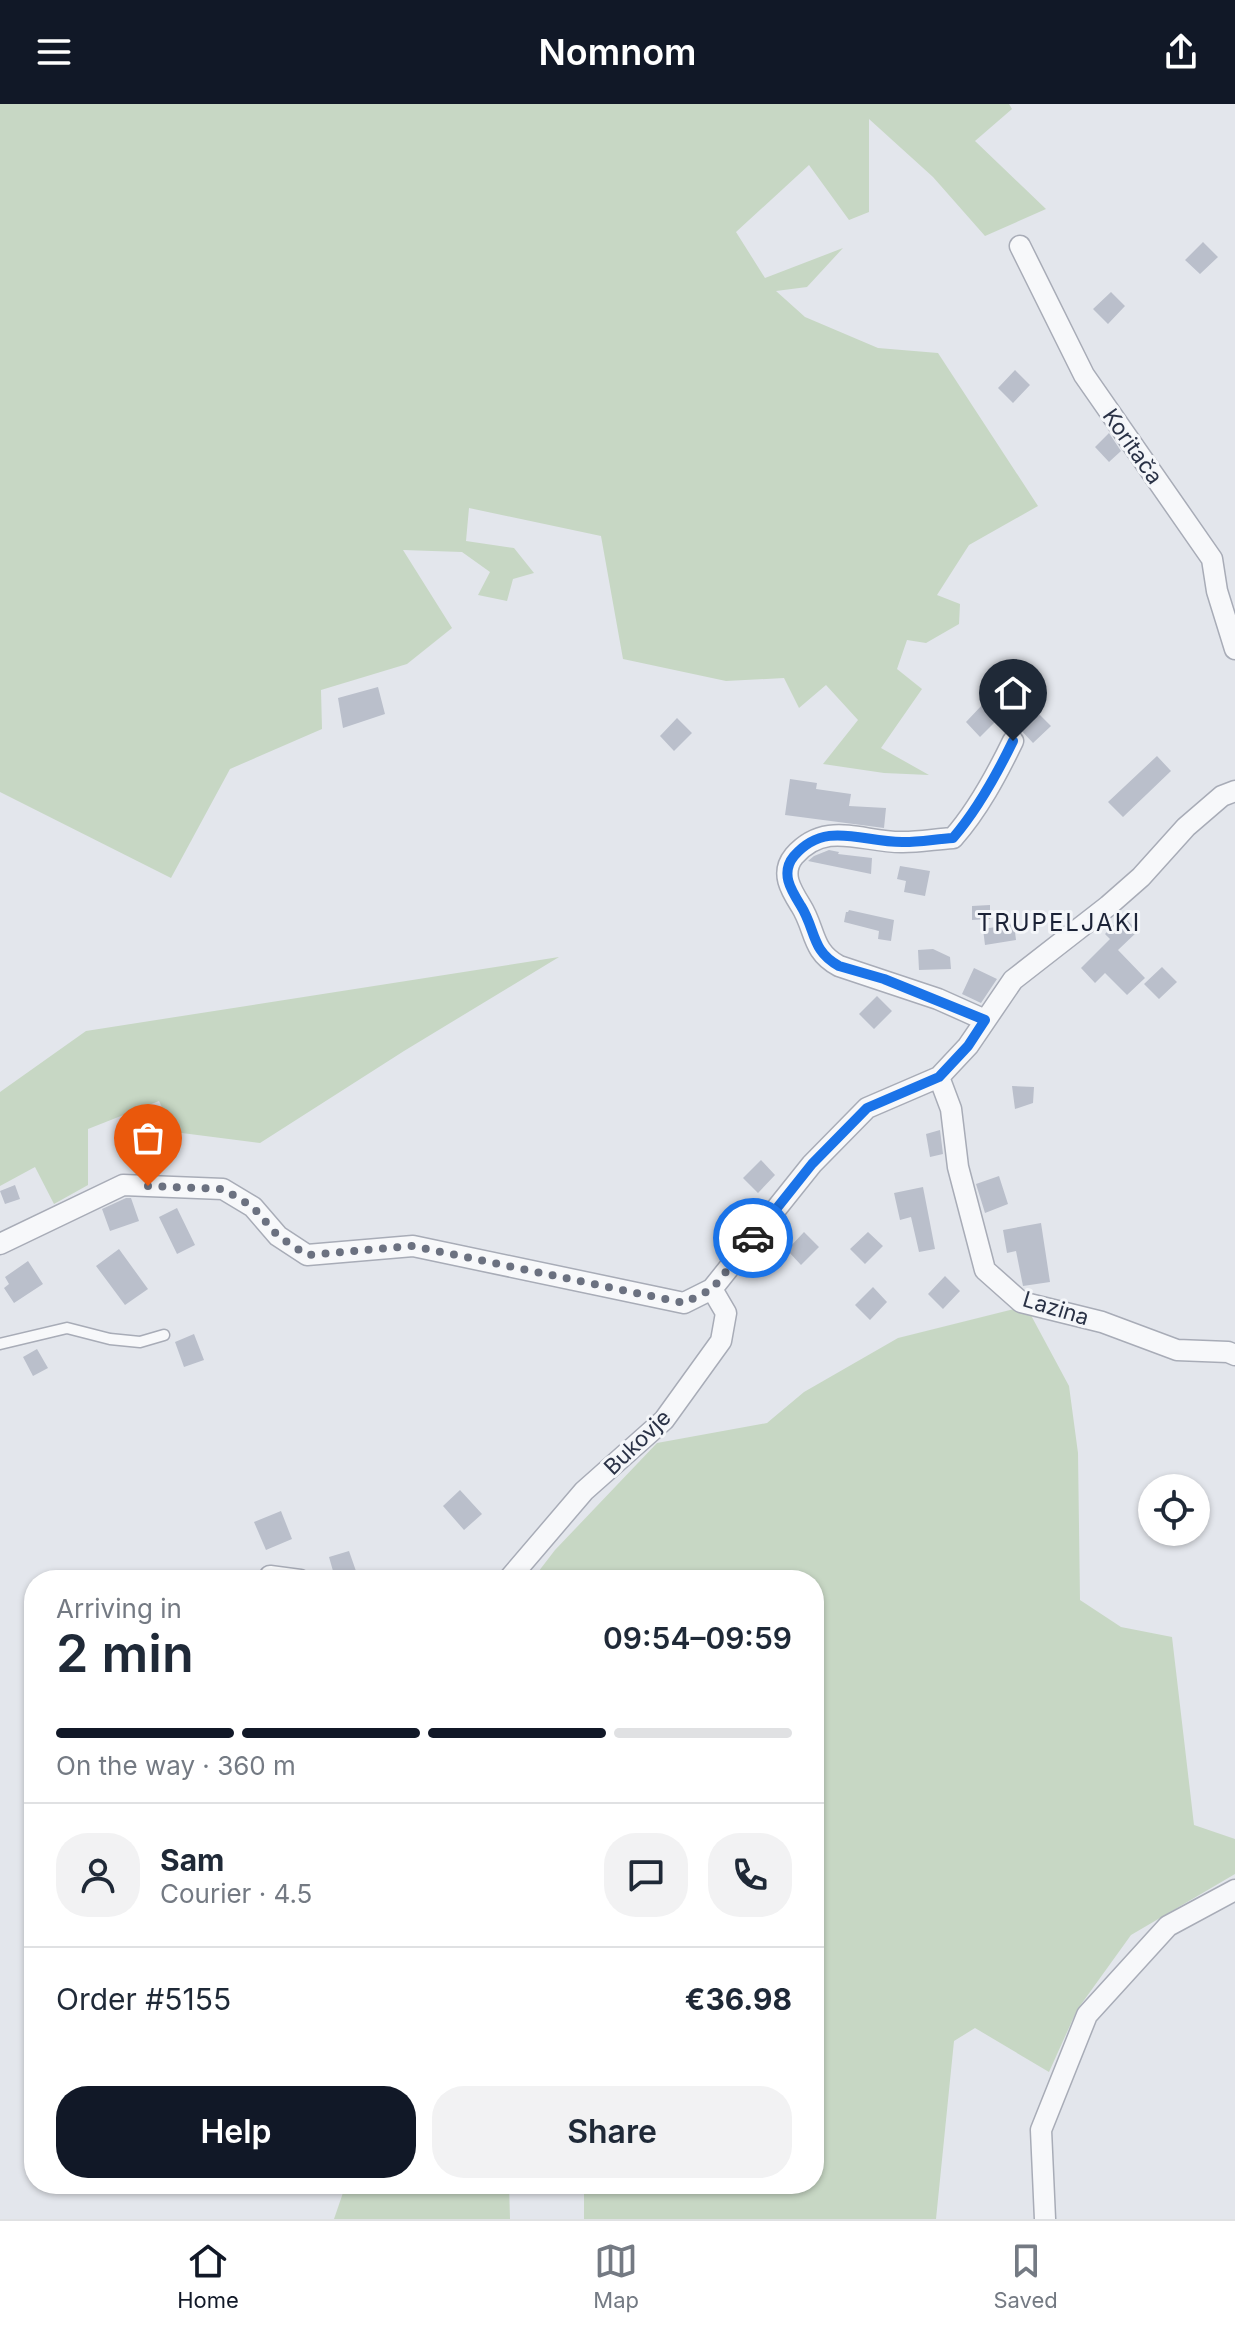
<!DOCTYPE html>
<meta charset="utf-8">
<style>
:root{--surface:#fff;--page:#f2f2f3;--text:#1f2937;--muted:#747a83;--line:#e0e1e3;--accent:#111827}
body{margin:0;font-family:Inter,sans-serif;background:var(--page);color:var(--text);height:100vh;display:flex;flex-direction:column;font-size:30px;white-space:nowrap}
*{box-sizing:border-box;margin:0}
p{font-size:26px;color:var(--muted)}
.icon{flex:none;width:44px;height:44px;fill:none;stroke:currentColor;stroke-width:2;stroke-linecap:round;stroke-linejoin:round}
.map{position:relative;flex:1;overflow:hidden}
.side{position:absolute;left:24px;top:1466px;width:800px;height:624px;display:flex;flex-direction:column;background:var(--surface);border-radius:32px;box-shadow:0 2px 6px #0004}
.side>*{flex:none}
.fabs{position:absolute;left:1138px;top:1370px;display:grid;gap:16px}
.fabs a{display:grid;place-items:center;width:72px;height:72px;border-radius:50%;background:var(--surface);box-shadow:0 2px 6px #0004;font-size:40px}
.pin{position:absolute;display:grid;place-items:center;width:68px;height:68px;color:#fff;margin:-82px -34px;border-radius:50% 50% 50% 0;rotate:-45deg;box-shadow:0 0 8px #0007}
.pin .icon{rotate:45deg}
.courier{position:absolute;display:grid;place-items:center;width:80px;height:80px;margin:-40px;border:6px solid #1a73e8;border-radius:50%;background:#fff;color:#222;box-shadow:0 2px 10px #0007}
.overview em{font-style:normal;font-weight:600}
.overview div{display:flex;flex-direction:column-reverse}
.overview{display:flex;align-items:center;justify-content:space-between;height:136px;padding:0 32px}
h1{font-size:52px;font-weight:600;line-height:60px}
.bar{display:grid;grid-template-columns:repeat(4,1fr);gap:12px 8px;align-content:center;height:96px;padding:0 32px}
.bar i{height:10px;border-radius:6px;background:var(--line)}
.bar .current{background:var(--accent)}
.bar p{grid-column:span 4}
.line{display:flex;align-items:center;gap:20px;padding:0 32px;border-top:2px solid var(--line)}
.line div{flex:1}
.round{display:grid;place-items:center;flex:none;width:84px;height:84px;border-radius:32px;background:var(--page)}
.action{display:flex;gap:16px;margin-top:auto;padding:16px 32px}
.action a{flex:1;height:92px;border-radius:32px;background:var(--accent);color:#fff;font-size:32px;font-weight:600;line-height:92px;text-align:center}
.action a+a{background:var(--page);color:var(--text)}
header{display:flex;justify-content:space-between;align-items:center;height:104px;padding:0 32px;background:var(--accent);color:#fff;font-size:36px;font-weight:600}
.tab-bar{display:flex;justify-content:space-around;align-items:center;height:112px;border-top:2px solid var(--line);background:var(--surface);font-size:22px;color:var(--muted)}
.tab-bar a{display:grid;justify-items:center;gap:4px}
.tab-bar .current{color:var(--accent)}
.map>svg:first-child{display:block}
.green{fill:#c7d7c4}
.building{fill:#babfcb}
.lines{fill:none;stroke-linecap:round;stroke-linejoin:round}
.service-casing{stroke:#a8acb7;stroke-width:13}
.minor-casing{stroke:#a8acb7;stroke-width:23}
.service{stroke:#f7f8fa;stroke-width:10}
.minor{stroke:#f7f8fa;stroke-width:20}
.done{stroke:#6b7180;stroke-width:8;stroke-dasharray:0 14.4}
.route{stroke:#1a73e8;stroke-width:10}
.labels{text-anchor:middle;stroke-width:6;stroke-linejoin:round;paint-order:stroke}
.street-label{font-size:22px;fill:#2a3246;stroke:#f4f6f9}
.neighbourhood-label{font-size:24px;letter-spacing:2px;fill:#1c2337;stroke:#f4f6f9}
</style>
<header><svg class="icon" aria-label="menu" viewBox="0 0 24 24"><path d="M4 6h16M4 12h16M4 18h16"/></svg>Nomnom<svg class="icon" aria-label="share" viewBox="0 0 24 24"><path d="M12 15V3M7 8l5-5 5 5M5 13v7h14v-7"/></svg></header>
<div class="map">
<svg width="1235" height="2115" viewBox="0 0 1235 2115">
<rect width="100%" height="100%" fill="#e3e6ec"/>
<path class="green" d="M0,0h1009l3,5 -37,32 71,68 -61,27 -52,-59 -64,-58v93l-20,8 -40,-55 -73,67 29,46 78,-30 -36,39 -31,4 29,26 73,31 60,5 100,153 -69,39 -32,50 23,9 -1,20 -33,19 -19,-3 -10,29 25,20 -41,59 48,27 -45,-2 -61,-9 35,-44 -32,-35 -27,23 -15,-30 -58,3 -103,-22 -22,-123 -132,-28 -3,33 48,7 20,25 -21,6 -6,22 -29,-6 12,-23 -28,-20 -59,-2 49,78 -45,36 -86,26 1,39 -92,40 -59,109 -171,-86z
M559,853l-155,94 -144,92 -86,-11 -15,-31 -71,28v56l-34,19 -19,-37 -35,19v-94l86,-61z
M1026,1202l43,80 9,67 2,147 41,27 51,10 22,188 41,14v35l-104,61 -54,75 -28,62 -74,-44 -21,13 -18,178h-352v-35h230v-604h-282l23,-30 102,-107 110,-20 37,-31 94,-54z
M346,2080h163l1,35h-176z"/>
<path class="building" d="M1203,138l15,15 -18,17 -15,-14z
M1111,188l14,14 -17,18 -15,-15z
M1015,266l15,15 -17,18 -15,-15z
M1109,329l12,18 -12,11 -14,-15z
M378,583l7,27 -42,14 -5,-30z
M983,600l15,15 -18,18 -14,-15z
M1036,607l15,15 -18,17 -14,-15z
M677,614l15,15 -18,18 -14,-15z
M1157,652l14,15 -48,46 -15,-15z
M790,675l27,4 -1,6 35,5 -2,12 37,2 -2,20 -99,-13z
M829,746l10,2 -1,2 34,4 -1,16 -63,-13 6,-5z
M900,762l30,5 -5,25 -21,-4 2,-11 -9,-2z
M990,801v14l-18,1v-14z
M849,806l45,10 -3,21 -13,-2 1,-8 -35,-9 2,-10h2z
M1123,812l15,15 -20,19 27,28 -18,17 -22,-22 -10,10 -14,-15 29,-29 -5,-5z
M1014,820l2,16 -31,5 -2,-16z
M933,845l17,8 1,12 -32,1 -1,-20z
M1162,863l15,15 -18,17 -15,-15z
M974,864l23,11 -16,24 -19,-9z
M877,892l15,15 -18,18 -15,-15z
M1012,982l22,1 -1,16 -18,6z
M940,1026l3,24 -13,3 -4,-23z
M137,1034l12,28 -15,6 -11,-28z
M761,1056l14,15 -17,18 -15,-15z
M999,1072l9,28 -23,9 -9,-29z
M15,1081l5,14 -15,5 -5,-13z
M923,1083l12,62 -16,3 -8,-35 -11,3 -6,-27z
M126,1094h5l8,23 -29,10 -8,-22z
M177,1104l18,37 -18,9 -18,-37z
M1041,1119l9,59 -27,4 -7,-35 -9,2 -4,-23z
M804,1128l15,15 -18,18 -14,-15z
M868,1128l15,14 -18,18 -15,-15z
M119,1145l29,40 -23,16 -29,-39z
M28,1157l15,23 -29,19 -10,-15 5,-4 -4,-7z
M945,1172l15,15 -17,18 -15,-15z
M873,1183l14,15 -17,18 -15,-15z
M194,1230l10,26 -20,7 -9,-25z
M37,1245l11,19 -15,8 -10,-19z
M460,1386l22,24 -18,16 -21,-24z
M281,1407l11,28 -26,11 -12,-28z
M349,1447l7,20 -21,7 -6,-21z"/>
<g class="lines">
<defs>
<path id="service" d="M0,1240l67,-16 43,11 30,3 24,-7"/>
<path id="minor" d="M1020,142l64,129 128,184 5,32 18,58
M985,916l-47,-21 -99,-33c-28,-15 -23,-36 -38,-60 -10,-16 -21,-33 -7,-50 32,-37 69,-13 109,-14 17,0 33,-3 50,-4 25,-28 44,-64 60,-97
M939,973l12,32 7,58 27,103 36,32 81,20 75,28 51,2 7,3
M0,1140l123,-59 100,4 30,18 25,29 29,19 106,-9 271,57 28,-14 100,-125 55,-56 72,-31 29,-31 45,-66 95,-74 33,-29 45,-50 36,-31 13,-5
M270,1472l30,4
M508,1476l76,-89 80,-71 57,-79 5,-28 -14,-24
M1045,2115l-4,-89 46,-115 81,-89 67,-36"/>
</defs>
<use href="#service" class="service-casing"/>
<use href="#minor" class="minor-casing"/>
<use href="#service" class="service"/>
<use href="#minor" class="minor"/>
</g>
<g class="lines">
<path class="done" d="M148,1082l75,3 30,18 25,29 29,19 106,-9 271,57 28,-14 41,-51"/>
<path class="route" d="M753,1134l59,-74 55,-56 72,-31 29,-31 17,-26 -101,-41 -45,-13c-28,-15 -23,-36 -38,-60 -10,-16 -21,-33 -7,-50 32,-37 69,-13 110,-14 16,0 32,-3 49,-4 24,-28 44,-64 60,-97"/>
</g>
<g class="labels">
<g class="street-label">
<text transform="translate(1133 342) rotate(55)" y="8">Koritača</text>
<text transform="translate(1056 1204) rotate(17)" y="8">Lazina</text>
<text transform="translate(637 1338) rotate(-44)" y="8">Bukovje</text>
</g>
<g class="neighbourhood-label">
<text x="1059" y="827">TRUPELJAKI</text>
</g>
</g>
</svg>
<div class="fabs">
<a><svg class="icon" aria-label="locate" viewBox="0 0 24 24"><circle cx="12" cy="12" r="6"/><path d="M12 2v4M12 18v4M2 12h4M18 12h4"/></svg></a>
</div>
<div class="pin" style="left:148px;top:1082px;background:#ea580c"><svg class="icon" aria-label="bag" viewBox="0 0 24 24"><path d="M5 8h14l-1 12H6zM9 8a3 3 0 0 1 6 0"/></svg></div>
<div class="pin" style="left:1013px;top:637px;background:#1f2937"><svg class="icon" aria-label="home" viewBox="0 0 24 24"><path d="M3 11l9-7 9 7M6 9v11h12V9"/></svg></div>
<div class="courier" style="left:753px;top:1134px"><svg class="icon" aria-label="car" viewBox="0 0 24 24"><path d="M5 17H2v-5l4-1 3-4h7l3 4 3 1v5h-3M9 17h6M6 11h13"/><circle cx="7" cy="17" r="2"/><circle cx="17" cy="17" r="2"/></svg></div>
<section class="side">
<div class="overview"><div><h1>2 min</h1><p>Arriving in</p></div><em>09:54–09:59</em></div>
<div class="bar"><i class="current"></i><i class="current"></i><i class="current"></i><i></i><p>On the way · 360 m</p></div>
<div class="line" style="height:144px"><a class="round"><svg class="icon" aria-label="person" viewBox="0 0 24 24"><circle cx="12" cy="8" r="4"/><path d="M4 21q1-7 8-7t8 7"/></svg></a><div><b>Sam</b><p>Courier · 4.5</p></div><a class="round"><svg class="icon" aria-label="chat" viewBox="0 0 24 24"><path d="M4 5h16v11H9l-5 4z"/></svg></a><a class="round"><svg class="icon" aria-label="phone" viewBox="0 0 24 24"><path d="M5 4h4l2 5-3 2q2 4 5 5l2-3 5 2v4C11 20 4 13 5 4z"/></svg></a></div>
<div class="line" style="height:104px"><div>Order #5155</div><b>€36.98</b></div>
<div class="action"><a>Help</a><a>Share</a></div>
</section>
</div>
<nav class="tab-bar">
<a class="current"><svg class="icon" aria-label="home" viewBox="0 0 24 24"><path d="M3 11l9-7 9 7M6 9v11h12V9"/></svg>Home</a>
<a><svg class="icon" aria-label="map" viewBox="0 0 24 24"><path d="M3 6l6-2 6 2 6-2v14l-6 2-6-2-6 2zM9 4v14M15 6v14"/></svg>Map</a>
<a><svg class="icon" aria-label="saved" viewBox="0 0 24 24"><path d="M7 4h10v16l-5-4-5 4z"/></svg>Saved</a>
</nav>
